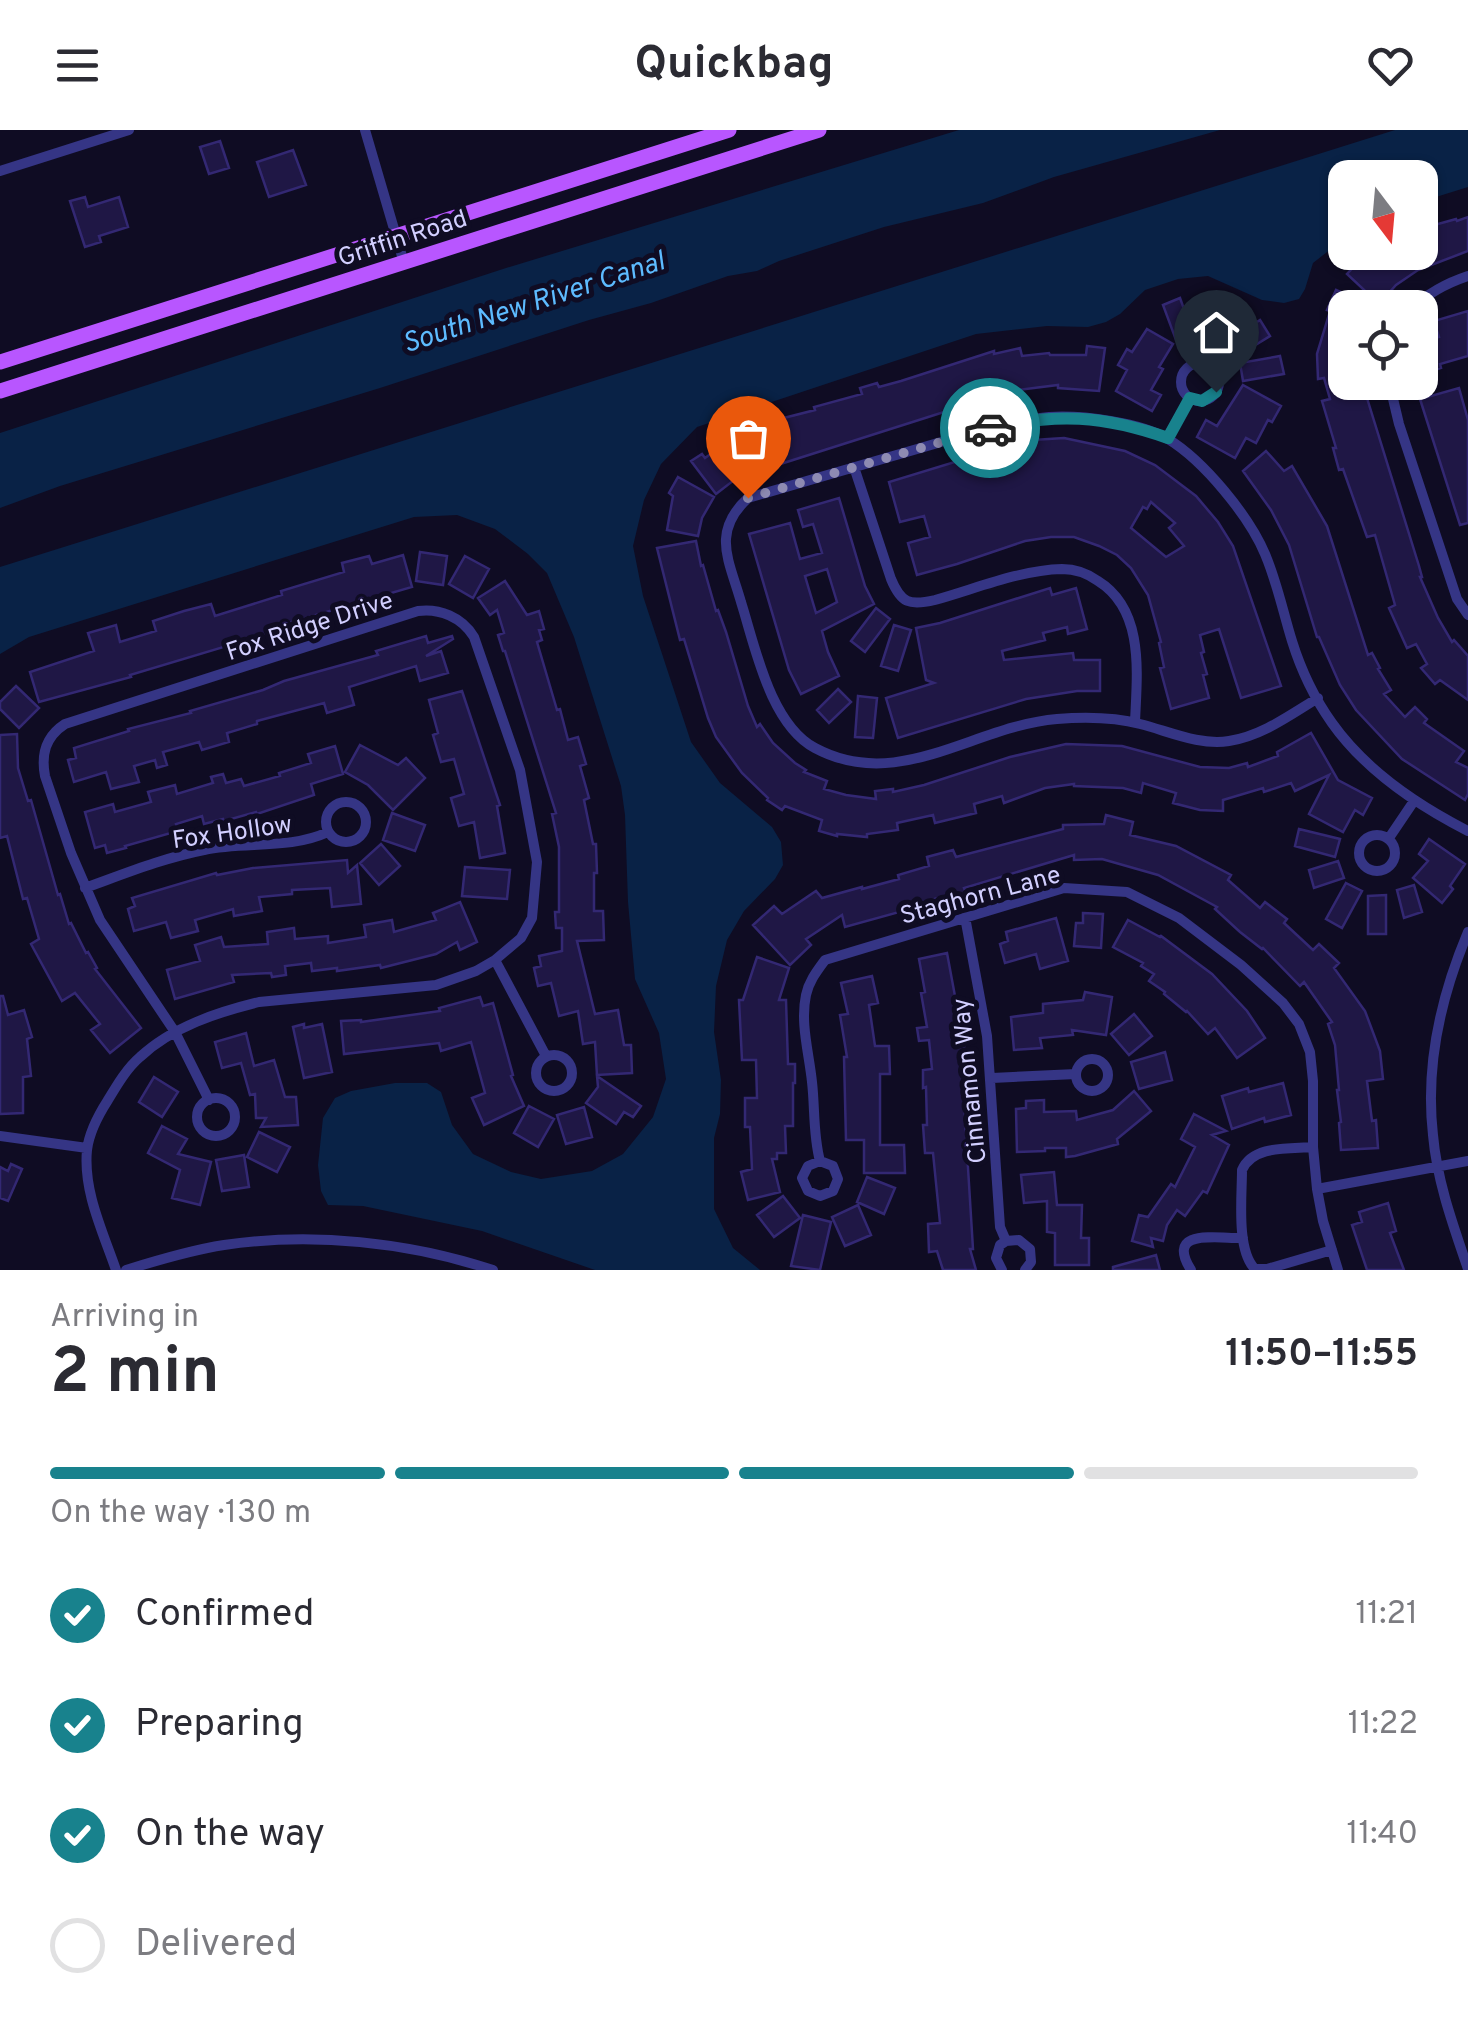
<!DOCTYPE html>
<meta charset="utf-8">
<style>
:root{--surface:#fff;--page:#f2f2f3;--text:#2b2b33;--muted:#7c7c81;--line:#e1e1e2;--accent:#18828d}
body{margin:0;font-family:Overpass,sans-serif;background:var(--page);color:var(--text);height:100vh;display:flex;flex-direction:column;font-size:38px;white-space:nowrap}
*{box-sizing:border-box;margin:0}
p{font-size:32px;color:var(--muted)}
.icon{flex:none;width:55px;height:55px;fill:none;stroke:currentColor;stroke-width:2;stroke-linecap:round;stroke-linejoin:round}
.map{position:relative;height:1140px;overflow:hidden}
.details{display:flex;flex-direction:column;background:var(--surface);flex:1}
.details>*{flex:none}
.needle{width:65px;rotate:164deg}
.fabs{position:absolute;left:1328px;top:30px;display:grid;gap:20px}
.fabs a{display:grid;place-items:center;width:110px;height:110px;border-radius:20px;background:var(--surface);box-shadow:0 2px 8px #0004;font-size:50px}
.pin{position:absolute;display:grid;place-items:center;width:85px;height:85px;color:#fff;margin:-102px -42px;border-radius:50% 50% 50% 0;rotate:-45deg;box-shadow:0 0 10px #0007}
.pin .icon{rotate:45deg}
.courier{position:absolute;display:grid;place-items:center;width:100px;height:100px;margin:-50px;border:8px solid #18828d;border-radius:50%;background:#fff;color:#222;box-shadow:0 2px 12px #0007}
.headline em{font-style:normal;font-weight:700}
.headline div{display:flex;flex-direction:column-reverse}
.headline{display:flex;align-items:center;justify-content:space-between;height:170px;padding:0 50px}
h1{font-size:65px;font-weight:700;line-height:75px}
.bar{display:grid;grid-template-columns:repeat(4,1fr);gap:15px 10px;align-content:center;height:120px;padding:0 50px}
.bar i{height:12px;border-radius:8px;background:var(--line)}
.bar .current{background:var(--accent)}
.bar p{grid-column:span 4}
ol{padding:0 50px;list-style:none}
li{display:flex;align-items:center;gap:30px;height:110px}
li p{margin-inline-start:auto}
li .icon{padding:10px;border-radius:50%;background:var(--accent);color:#fff;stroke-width:4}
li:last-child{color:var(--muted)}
li i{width:55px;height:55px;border:5px solid var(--line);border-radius:50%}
header{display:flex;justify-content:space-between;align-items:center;height:130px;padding:0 50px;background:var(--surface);font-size:45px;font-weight:700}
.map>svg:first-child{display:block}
.water{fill:#092246}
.building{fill:#1f1745;stroke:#332873;stroke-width:2.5;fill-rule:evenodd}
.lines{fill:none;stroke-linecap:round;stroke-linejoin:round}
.street{stroke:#353585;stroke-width:10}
.primary{stroke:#b856ff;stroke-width:15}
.done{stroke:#8e8bb2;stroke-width:10;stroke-dasharray:0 18}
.route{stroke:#18828d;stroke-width:12}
.labels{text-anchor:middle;stroke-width:10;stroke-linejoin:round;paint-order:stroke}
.street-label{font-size:25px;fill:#d2cfff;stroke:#0f0c23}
.water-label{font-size:28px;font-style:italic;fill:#5dbbff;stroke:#0f0c23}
</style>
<header><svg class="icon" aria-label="menu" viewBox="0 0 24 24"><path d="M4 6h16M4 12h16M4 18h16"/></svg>Quickbag<svg class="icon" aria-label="heart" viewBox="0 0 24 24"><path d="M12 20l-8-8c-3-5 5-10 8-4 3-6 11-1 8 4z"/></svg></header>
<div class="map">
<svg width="1468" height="1140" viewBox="0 0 1468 1140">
<rect width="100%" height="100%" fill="#0f0c23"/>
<path class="water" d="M959,0h261l-166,47 -71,26 -99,24 -105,34 -22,10 -29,5 -77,27 -62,17 -209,68 -320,98 -60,22v-75l503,-164z
M1395,0h73v57l-48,15v-24h-75v60l-32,25 -8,26 -6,10 -15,4 -22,-3 -54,-24 -30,3 -33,11 -25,24 -14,8 -18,5 -41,-1 -71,8 -279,93 -36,37 -17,36 -11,46 10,50 48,146 29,41 52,44 9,15 2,23 -8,14 -31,32 -17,29 -11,46 -2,46 7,48 -1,34 -6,24v71l19,39 27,22h-165l-113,-39 -119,-25 -35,-1 -7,-14 -3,-26 5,-47 12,-20 16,-7 44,-8h32l14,9 11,33 21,29 38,18 30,7 51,-8 31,-17 30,-37 13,-38 -7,-46 -24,-54 -7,-77 -3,-87 -4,-29 -47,-149 -27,-64 -19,-19 -33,-25 -38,-14 -43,2 -385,120 -29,17v-87z"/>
<path class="building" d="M220,11l9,27 -20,6 -9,-27z
M293,20l13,35 -37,12 -12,-35z
M85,67l3,10 31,-10 9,30 -29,9 2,6 -16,5 -15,-46z
M1468,87v34l-50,19 -22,15 -17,19 -32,-30 21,-22h52v-23l36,-10 1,2z
M1336,160l40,18h-31v78l17,-4 57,184 3,11h-2l18,41 14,24 2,-2 14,16v44l-28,-20 -5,4 -14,-16 6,-4 -11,-20 -9,4 -18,-40 6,-3 -20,-70 -8,2 -24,-68 -4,1 -6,-22h3l-14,-47 8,-2 -6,-21 -6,1 -1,-25 13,-43 -3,-1z
M1180,168l13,36 -17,6 -13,-35z
M1209,168l19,4 -8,40 -19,-3z
M1468,181v45l-28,8 1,4 -21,7v-32l19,-6 -5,-16z
M1260,190l10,16 -36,22 -10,-15z
M1147,199l26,15 -14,23 4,2 -12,21 10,5 -9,16 -36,-20 11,-21 -9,-5 9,-16 5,3z
M1087,216l18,2 -6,43 -41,-3v-3l-48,6 -258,82 -18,7 -18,14 -25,-33 11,-7 3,4 18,-13 -2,-5 47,-18 47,-12 -1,-3 48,-13 -2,-6 17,-5 2,4 22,-6 93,-30v3l26,-6 2,8 27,-3 1,2h36z
M1280,226l4,18 -41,7 -3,-18z
M1243,255l38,21 -9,16 -4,-2 -12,23 -10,-5 -11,20 -38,-21 9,-17 11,6z
M1459,258l9,32v103l-8,2 -40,-126z
M1064,308l61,13 30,14 41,31 22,26 15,24 48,140 -40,12 -22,-69 -19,6 4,17 -3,1 6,21 -4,1 6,23 -38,11 -11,-41 4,-1 -5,-24 2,-1 -13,-47 -17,-27 -14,-13 -18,-9 -25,-9h-23l-26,4 -68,23 -40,11 -9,-32 22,-6 -6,-21 -24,6 -11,-40 105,-32 39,-10zM1151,372l24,21 -6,5 15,18 -18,11 -35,-29 12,-21 4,2z
M1266,321l18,20 8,-5 35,60 41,129 4,-2 8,15 -2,1 13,21 -7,4 21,23 10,-10 12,12 -3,4 40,28 -8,11 12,6v26l-3,6 -63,-41 -46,-49 -16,-25 -21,-48h-2l-28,-92 -18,-35 -28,-39z
M678,347l36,20 -12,21 -4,18 -31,-6 6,-34 -4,-3z
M839,368l26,88 9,18 -52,27 6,21 11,24 -38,18 -12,-24 -40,-136 41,-11 10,36 22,-6 -9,-29 -10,3 -5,-17zM827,439l10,33 -21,11 -11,-37z
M696,411l5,25 2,-1 13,46 2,-1 8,22 22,74 9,21 3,-3 13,19 22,20 11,7 -2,2 23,9 -3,8 22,6 30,4 -1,-8 18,-2v3l31,-7 86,-28 56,-13 56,2 78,21 29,1 18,-5 1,4 30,-11 -1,-4 34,-19 27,47 34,18 -9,17 -8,-5 -12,22 -34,-18 20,-39 -34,16 -4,-8 -27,9 -1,-4 -40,12v11l-23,-1 -27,-7 3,-10 -33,-10 -2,10 -18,-5 -49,-2v-2l-29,4 -41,15 -2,-7 -28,8 2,9 -41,10 -2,-8 -36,8 1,7 -31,4v3l-30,-3v2l-18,-5 3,-11 -37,-14 -3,4 -15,-10 1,-2 -26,-25 -26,-36 -8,-19 -24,-79 -4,1 -23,-92z
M420,422l27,4 -4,29 -27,-4z
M403,425l9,32 -127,37 2,4 -157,47 1,2 -92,25 -9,-30 64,-21 -6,-18 28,-8 4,17 36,-11 -3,-10 31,-10 27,-7 4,12 67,-21 -1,-4 63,-19 -2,-9 27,-7 3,8z
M465,426l24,13 -16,29 -24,-14z
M505,451l22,34 12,-4 5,18 -5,1 3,10 -5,2 20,68 3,-1 8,31 10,-3 8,27 -6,2 9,32 -5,2 9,44h3l1,29h-3v38h9l1,29 -27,1 18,73 23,-4 6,35h7l1,28 -35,2 -2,-33 -12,2 -5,-33 -19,5 -8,-33 -13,3 -4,-18 7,-2 -2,-10 23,-5v-23h-6l-1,-16h4v-65l-7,-33 4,-1 -51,-162h-2l-5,-16 6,-2 -7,-23 -7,5 -12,-17z
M1050,458l2,7 24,-7 11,41 -19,5 -1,-7 -24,6 2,7 -43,11 2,9 69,-7 1,7h26v31h-23l-51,8 -128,39 -12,-40 48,-15 -8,-3 -10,-52 24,-5z
M876,478l14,11 -25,33 -14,-11z
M894,495l17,5 -13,41 -17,-5z
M426,506l2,7 24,-7 1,3 -27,17 15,-5 7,22 -28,8 -4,-15 -67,21 5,18 -27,8 -3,-10 -67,18v3l-30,9 2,9 -27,8 -3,-8 -36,10 4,13 -10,3 -2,-8 -21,6 5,16 -28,7 -5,-17 -32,10 -6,-22 8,-2 -2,-10 55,-17 -1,-2 63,-16 -1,-2 73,-21 21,-9 94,-26 -2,-4z
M16,556l23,22 -20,20 -19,-19v-7z
M838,559l13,13 -22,21 -12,-13z
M462,561l38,114 -3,1 8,47 -25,5 -6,-36 -15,4 -8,-28 13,-4 -10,-35 -13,3 -8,-27 5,-2 -9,-33z
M858,566l19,2 -4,40 -18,-1z
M17,604l1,34 10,33 3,-1 27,95 2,-1 9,30 2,-1 15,30 2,-1 9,16 -2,1 46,59 -31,25 -19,-23 9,-6 -25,-31 -13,8 -31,-57 8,-5 -12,-41 -4,1 -16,-63 -7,2v-103z
M360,615l38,20 8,-7 19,20 -32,32 -25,-25 -23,-13z
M335,616l8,28 -32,10 3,11 -57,19 -1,-2 -32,9 -1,-2 -19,5 -2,-8 -26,8 2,7 -53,15 1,2 -19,5 -2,-8 -10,3 -10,-36 28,-8 2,8 36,-10 -3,-10 27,-7 2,9 36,-11 -2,-6 12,-3 3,9 15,-4 3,7 36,-10 -1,-3 32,-10 -3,-9z
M392,683l33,12 -10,26 -32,-11z
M1106,685l27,7 -3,13 46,11 55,29 -3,5 32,28 5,-6 22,17 -3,4 29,27 6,-6 20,19 -5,5 31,43 15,40 3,28 -16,2 5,40 4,-1 2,28 -37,2 -2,-27 2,-1 -4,-32h2l-4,-45 -7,-21 4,-2 -28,-40 -4,4 -37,-38 -1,1 -22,-17 -25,-23 2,-2 -59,-32 -56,-16 -28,1v-5l-110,33 2,5 -17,4v-2l-47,13 1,3 -58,16 -3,-12 -36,24 5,6 -21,20 -37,-40 21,-19 8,8 34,-23 6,7 40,-11v2l37,-10 -1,-4 31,-9 -2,-9 26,-7 3,7 107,-28v-4l41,-1z
M1299,699l41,10 -5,18 -40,-11z
M1429,709l36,25 -15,22 3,3 -11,14 -29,-25 15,-17 -9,-7z
M381,714l19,22 -21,19 -19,-22z
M347,730l1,13 9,-8 4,39 -29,3 -2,-19 -38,2v4l-33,3 3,14 -28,5 -1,-7 -38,11 3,11 -27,7 -5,-16 -32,9 -6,-22 7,-3 -3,-8 84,-25 1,2 36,-7z
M1338,731l6,17 -30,10 -5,-18z
M465,737l45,3 -3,29 -45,-3z
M1346,753l16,8 -20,37 -16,-9z
M1414,755l8,27 -18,6 -7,-28z
M1386,765v39h-18v-38z
M460,772l17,40 -17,8 -3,-8 -21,12 -55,14 -1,-3 -43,6v-3l-25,3 -1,-8 -26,3 1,9 -14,2 -1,-4 -39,2 2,7 -59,17 -8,-29 33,-9 -5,-16 26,-8 3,10 44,-3 -1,-12 27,-4 1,11 33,-3v7l38,-6 -2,-12 28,-5 2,12 42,-12 -3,-7z
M1083,783l20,1 -2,34 -27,-2 2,-23h7z
M1056,788l12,43 -28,8 -4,-15 -31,9 -5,-19 8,-3 -2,-9z
M1128,790l32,17 1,-1 51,38 35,37 18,27 -28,20 -22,-30 -7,6 -21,-23 -1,1 -22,-18 1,-2 -16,-11 5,-7 -13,-8 2,-3 -30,-16z
M947,823l18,97h-2l2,69 8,130h-3l6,21h-33l-6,-19 -8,1 -1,-28 12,-1 -7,-70h-8l-2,-28h4l-1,-38 -3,1v-18l9,-1 -3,-29 -10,1 -2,-13 10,-1 -6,-34 4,-1 -6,-33z
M757,827l32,11 -10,32h7l2,64h7v19h-2v43h-8l1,27h-9v6h-5l8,33 -32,8 -7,-28 11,-3 -2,-42h-5v-29h12l-1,-38h-14l-3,-60h4z
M872,846l6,27 -9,2 6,41h14l1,28h-10v71h24l1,28h-41v-33h-18l-2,-83h3l-7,-42 8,-1 -7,-31z
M1085,862l27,5 -6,38 -34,-5 1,5 -33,3 2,10 -28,2 -3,-33 32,-4v-9l40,-4z
M0,866h3l5,19 16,-5 8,27 -5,2 4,37 -8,1v36l-23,1z
M480,867l3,9 10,-3 20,72 -2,1 13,30 -40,19 -12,-27 13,-5 -14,-51 -30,9 -2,-8 -95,11 -3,-33 20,-1v2l79,-11 -1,-3z
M1134,884l18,22 -23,19 -18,-21z
M304,894v4l18,-4 10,48 -28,6 -11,-51z
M246,903l8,33 20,-6 11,37h11l2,28 -37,2 5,-9h-10l-1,-24 -5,1 -9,-32 -19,5 -7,-26z
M1165,922l7,28 -33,9 -8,-27z
M597,946l44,30 -8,11 -9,-5 -8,12 -30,-21 12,-16z
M154,947l24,15 -16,25 -23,-15z
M1283,953l8,32 -26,7 -1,-4 -32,11 -10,-33 26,-8 1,4z
M1134,961l17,20 -34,28 1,5 -43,12 -9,1v-9h-21v3l-28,1 -1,-43 10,-1v-7l18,-1v12l32,-1 1,9 36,-10z
M529,976l25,13 -16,28 -24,-14z
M584,977l8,30 -26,7 -9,-29z
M1194,984l32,17 -14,4 17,10 -22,48 -4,-2 -18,25 -8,-6 -10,15 -4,16 -12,-3 2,9 -21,-6 7,-26 9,2 23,-33 4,3 20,-40 -14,-8z
M162,996l25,13 -9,15 33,8 -11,43 -28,-7 8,-28 -32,-17z
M259,1002l31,15 -13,25 -30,-15z
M244,1025l5,32 -27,4 -6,-31z
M11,1034l11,5 -14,32 -8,-3v-31l8,4z
M1054,1042l3,33h25l-1,33h8v27h-34v-32l-8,-1v-31l-23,2 -3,-28z
M867,1047l28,11 -11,26 -27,-12z
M783,1066l17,22 -26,19 -17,-22z
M1388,1073l8,28 -6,2 14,37h-37l-15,-45 10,-3 -3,-10z
M858,1075l13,30 -26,11 -13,-29z
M803,1085l28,7 -11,48 -29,-4z
M1156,1125l4,15h-47v-3z"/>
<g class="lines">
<path class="street" d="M365,0l39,133
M0,41l129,-41
M1413,178c16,-16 34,-25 55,-32
M1181 252a19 19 0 1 1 38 0a19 19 0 1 1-38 0Z
M1389,252l10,42 58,175 11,16
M1167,308l23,-40
M854,337l37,112c10,24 18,27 44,21 40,-11 85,-30 127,-31 14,0 25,4 36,12 47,29 39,93 37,141
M1318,568c-28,17 -56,38 -89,43 -29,5 -61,-10 -89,-17 -26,-7 -57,-7 -83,-5 -84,7 -158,74 -242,29 -45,-24 -60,-102 -74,-146 -12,-42 -30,-70 7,-104 59,-17 117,-34 176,-51 41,-12 83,-27 125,-30 33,-2 91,5 119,22 36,22 81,77 97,115 12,28 18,58 27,87 9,29 23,58 40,82 34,48 85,82 136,108
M326 692a20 20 0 1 1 40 0a20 20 0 1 1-40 0Z
M1359 723a18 18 0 1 1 36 0a18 18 0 1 1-36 0Z
M1389,708l25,-37
M85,758c39,-14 78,-30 119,-38 41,-9 85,0 124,-18
M965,787l22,119 13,191 6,14
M1468,802c-27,64 -43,133 -35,203 4,46 20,90 35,134
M495,830l51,96
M536 943a18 18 0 1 1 36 0a18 18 0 1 1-36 0Z
M1076 945a16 16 0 1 1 32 0a16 16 0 1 1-32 0Z
M992,948l84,-4
M197 987a19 19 0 1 1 38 0a19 19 0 1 1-38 0Z
M0,1006l87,12
M1313,1017c-24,2 -60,-2 -71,23 0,27 -6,80 13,99h12l65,-19
M820,1031l-12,5 -6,12 6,13 12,5 13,-5 5,-12 -5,-13 -13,-5c-7,-26 -5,-53 -8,-79 -3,-29 -12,-59 -6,-87 3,-14 11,-24 19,-35l239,-72 63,4 52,26 62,47 42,38 16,21 11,28 3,29v66l4,42 6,32 15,49
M1317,1059l151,-28
M1006,1111l13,-1 11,9 1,13 -6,8
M116,1140c-13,-38 -33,-79 -29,-120 2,-17 12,-36 21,-50 9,-15 19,-32 32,-43 32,-30 78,-45 119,-55l177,-17 40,-14 19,-11 26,-22 11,-20 5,-56 -17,-92 -46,-133c-12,-20 -35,-29 -56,-26l-353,113c-20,13 -24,31 -20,52l26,77 29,67 75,112 34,68
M126,1140c32,-10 65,-20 98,-25 89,-13 184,-3 269,25
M1002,1140l-6,-12 4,-13 6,-4
M1191,1140c-27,-43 29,-31 52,-32"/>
<path class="primary" d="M0,232l729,-232
M0,261l819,-261"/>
</g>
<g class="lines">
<path class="done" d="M748,368l242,-70"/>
<path class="route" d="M990,298c66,-15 113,-13 178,10l22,-40 12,3 14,-9"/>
</g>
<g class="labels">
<g class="street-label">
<text transform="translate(402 107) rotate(-18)" y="9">Griffin Road</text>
<text transform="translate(309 495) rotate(-18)" y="9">Fox Ridge Drive</text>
<text transform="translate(232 701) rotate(-8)" y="9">Fox Hollow</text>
<text transform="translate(980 764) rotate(-15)" y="9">Staghorn Lane</text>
<text transform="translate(968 951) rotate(-96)" y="9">Cinnamon Way</text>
</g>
<g class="water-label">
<text transform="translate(533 171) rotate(-18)" y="10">South New River Canal</text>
</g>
</g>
</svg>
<div class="fabs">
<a><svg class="needle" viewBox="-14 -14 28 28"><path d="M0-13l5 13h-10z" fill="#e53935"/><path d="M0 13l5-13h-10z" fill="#7c7c81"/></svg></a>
<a><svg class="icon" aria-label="locate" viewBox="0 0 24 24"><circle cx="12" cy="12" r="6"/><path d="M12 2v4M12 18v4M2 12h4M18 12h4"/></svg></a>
</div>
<div class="pin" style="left:748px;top:368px;background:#ea580c"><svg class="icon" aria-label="bag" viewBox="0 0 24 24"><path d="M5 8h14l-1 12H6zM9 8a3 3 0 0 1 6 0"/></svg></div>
<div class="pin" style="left:1216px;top:262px;background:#1f2937"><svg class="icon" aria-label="home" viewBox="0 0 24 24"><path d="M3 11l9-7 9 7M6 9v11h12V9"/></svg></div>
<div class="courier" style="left:990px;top:298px"><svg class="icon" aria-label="car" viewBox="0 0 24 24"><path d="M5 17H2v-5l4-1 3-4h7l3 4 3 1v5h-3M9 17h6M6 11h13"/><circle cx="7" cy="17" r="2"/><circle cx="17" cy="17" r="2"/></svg></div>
</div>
<section class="details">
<div class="headline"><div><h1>2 min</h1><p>Arriving in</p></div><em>11:50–11:55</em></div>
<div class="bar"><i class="current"></i><i class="current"></i><i class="current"></i><i></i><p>On the way · 130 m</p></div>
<ol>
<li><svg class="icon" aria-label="check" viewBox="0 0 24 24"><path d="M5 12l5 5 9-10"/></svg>Confirmed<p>11:21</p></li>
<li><svg class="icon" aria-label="check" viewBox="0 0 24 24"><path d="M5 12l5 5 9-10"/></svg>Preparing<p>11:22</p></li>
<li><svg class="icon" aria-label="check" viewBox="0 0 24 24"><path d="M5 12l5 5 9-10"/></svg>On the way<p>11:40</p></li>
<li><i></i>Delivered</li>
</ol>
</section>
